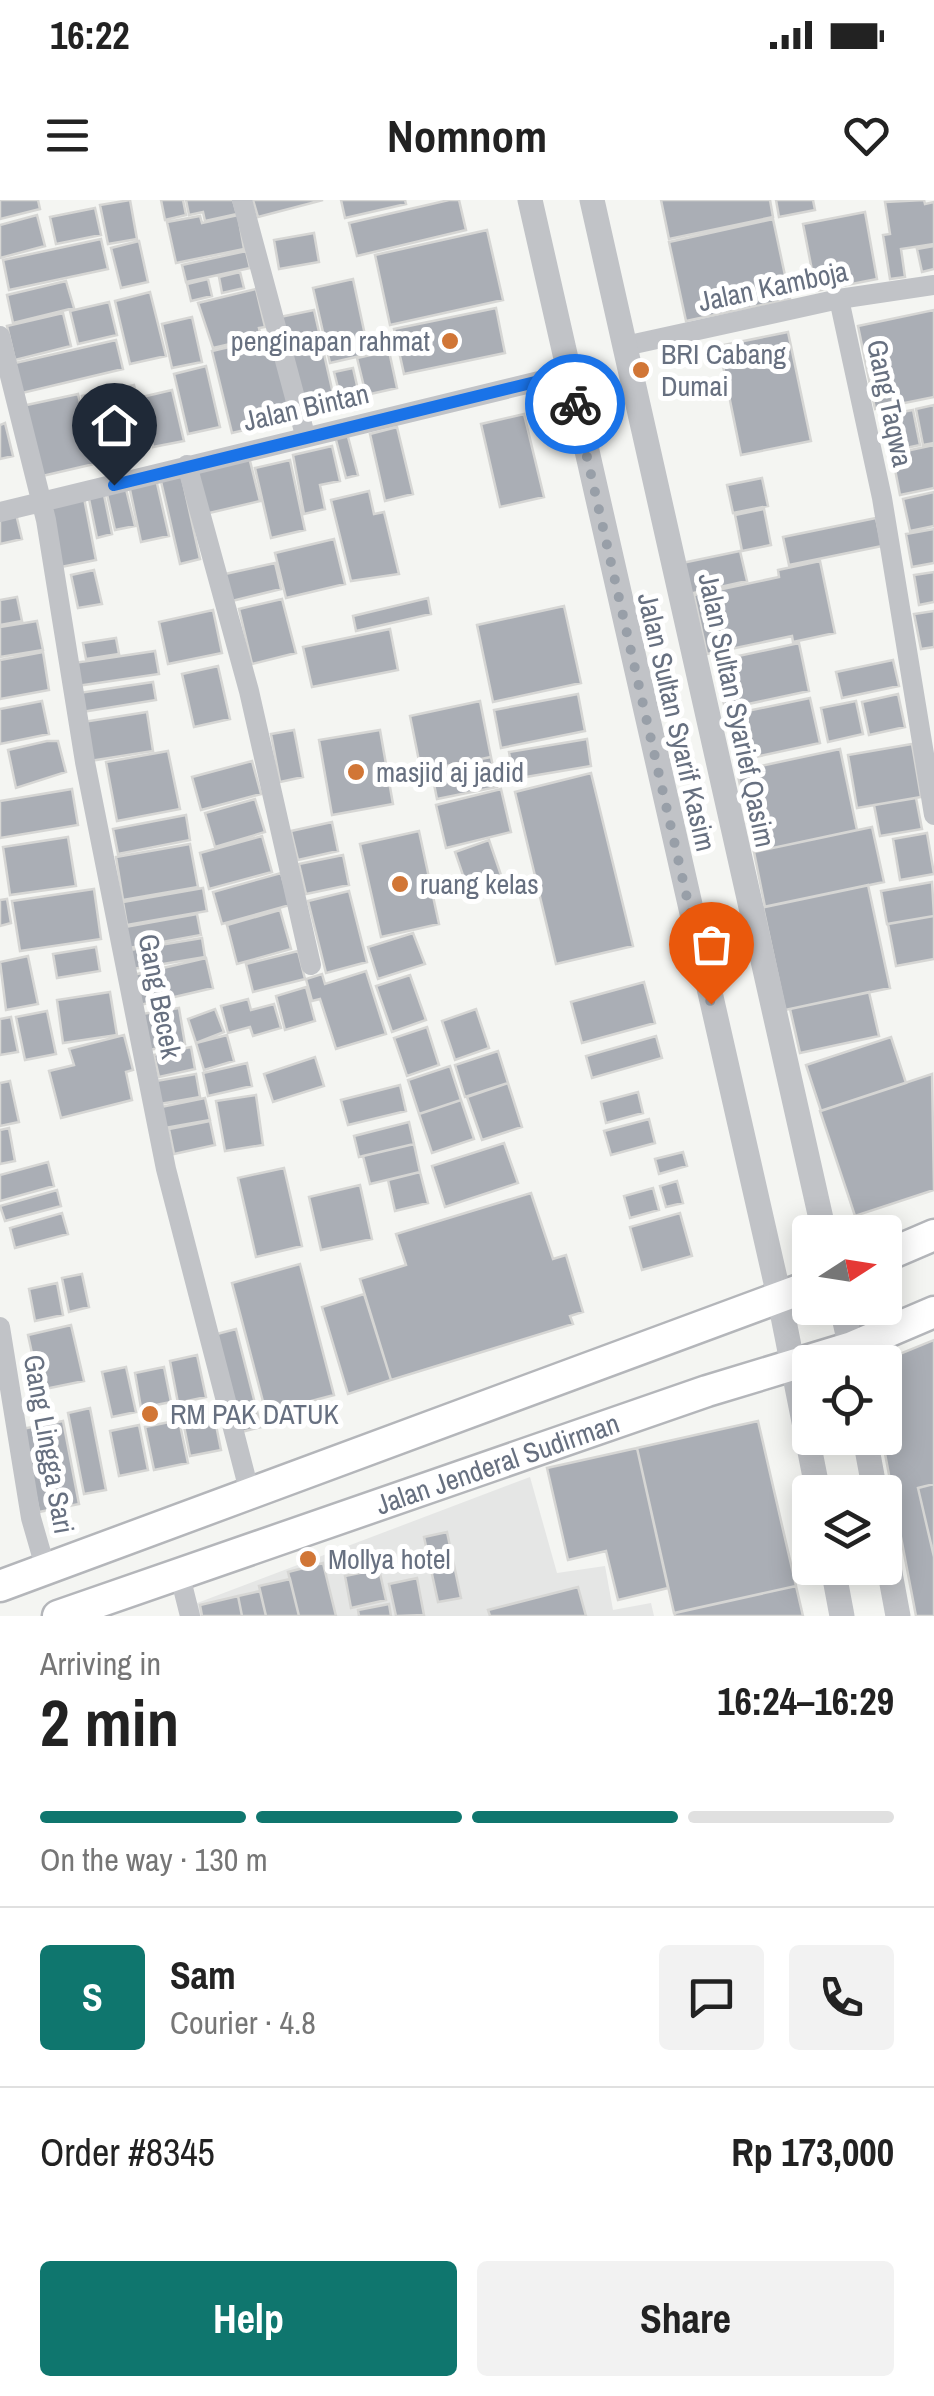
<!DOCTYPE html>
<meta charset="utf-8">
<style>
:root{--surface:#fff;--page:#f2f2f2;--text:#222;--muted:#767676;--line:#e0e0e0;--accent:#0f766e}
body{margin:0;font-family:"Archivo Narrow",sans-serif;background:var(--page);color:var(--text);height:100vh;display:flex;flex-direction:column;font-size:38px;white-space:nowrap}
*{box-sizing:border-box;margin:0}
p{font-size:32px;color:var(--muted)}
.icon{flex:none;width:55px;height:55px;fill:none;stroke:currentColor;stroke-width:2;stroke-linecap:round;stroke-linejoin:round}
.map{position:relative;height:1416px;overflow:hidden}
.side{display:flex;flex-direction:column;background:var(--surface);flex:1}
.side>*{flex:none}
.needle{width:65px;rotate:78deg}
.controls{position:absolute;left:792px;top:1015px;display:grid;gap:20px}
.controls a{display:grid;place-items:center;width:110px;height:110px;border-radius:10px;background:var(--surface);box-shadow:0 5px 25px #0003;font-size:50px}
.pin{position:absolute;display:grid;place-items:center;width:85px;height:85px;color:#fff;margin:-102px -42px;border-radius:50% 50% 50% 0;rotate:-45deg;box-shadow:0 0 10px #0007}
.pin .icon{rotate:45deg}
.courier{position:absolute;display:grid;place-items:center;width:100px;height:100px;margin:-50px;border:8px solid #1a73e8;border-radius:50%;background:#fff;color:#222;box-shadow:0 2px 12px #0007}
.overview em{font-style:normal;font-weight:700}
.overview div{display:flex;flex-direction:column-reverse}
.overview{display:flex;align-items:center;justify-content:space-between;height:170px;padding:0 40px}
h1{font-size:65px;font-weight:700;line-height:75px}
.bar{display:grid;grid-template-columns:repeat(4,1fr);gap:15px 10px;align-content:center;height:120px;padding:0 40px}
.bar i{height:12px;border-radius:8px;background:var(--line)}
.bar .selected{background:var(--accent)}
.bar p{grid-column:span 4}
.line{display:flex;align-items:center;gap:25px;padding:0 40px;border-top:2px solid var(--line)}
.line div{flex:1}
.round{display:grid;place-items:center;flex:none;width:105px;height:105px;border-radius:10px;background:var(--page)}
.cta{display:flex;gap:20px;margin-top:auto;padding:20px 40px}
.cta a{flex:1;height:115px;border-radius:10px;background:var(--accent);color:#fff;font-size:40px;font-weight:700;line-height:115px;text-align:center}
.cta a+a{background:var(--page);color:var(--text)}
.status{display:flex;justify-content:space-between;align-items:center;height:70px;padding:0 50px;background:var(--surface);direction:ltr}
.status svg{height:28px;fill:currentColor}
header{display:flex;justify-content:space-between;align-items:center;height:130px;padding:0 40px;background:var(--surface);font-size:45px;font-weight:700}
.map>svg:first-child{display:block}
.built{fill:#e5e6e5}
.building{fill:#aaaeb5;stroke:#d6d6d4;stroke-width:2.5}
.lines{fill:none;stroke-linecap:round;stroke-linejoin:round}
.primary-casing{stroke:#b4b6ba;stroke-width:35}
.minor{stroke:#c1c3c7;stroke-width:20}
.tertiary{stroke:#c1c3c7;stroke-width:25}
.primary{stroke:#fff;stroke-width:30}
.done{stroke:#989fa8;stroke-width:10;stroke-dasharray:0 18}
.route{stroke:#1a73e8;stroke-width:12}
.poi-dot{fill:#d17636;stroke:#fff;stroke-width:4}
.labels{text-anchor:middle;stroke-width:10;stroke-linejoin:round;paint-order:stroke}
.street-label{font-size:28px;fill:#677080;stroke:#fff}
.poi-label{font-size:28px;fill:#677080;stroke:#fff;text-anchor:start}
</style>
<div class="status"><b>16:22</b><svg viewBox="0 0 49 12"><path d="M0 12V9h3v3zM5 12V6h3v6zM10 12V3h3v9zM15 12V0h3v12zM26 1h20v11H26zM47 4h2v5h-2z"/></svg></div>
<header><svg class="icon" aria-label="menu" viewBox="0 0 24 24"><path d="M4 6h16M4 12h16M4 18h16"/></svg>Nomnom<svg class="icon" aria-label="heart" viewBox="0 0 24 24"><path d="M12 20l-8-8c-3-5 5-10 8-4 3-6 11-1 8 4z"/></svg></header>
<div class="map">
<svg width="934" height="1416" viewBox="0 0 934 1416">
<rect width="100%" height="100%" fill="#f4f5f2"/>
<path class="built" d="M530,1277l27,96 48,-7 8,44 38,-7 3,13h-468l-2,-8z"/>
<path class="building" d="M0,0h38l2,9 -40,10z
M130,0l7,39 -29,5 -8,-39z
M161,0h22l3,15 -21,5z
M186,0h47l4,14 -32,7 -2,-9 -14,3z
M253,0h70l-65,17z
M341,0h64l1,4 -61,14z
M449,0h10l7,30 -109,26 -8,-33z
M661,0h109l3,17 -104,22z
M776,0h37l2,10 -36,7z
M924,0l1,4 9,-2v42l-33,5 4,28 -15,2 -7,-44 7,-1 -5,-32z
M95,8l6,27 -45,9 -6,-27z
M865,12l12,67 -61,12 -13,-67z
M37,15l8,31 -45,12v-33z
M238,15l6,34 -68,14 -9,-41 33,-6 2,7z
M773,19l17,80 -104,22 -17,-79z
M487,30l16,70 -113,25 -15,-70z
M314,33l5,29 -40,7 -5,-29z
M101,39l7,30 -99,21 -6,-30z
M139,41l9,41 -27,6 -10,-40z
M934,46v23l-12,3 -5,-23z
M246,51l4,17 -64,14 -4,-17z
M240,72l4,16 -22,5 -3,-16z
M208,79l4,17 -21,5 -4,-17z
M353,79l16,75 -39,9 -17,-75z
M66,81l8,27 -61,15 -6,-28z
M256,89l9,38 -6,1 2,9 -48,11 -15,-45z
M150,92l16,64 -36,8 -15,-63z
M109,102l8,33 -39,9 -8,-33z
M496,108l9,45 -101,21 -10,-45z
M314,110l22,97 -33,8 -23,-98z
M934,110v87l-59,12 -17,-83z
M63,113l8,33 -56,14 -8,-34z
M192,117l10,45 -30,6 -10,-44z
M788,132l23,109 -70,14 -22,-109z
M276,136l19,82 -63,15 -20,-82z
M116,140l7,29 -101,24 -7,-30z
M389,151l8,37 -31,7 -9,-37z
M206,166l14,61 -32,7 -14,-60z
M353,168l8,35 -18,4 -9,-35z
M134,185l15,63 -17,4 -15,-63z
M113,189l14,64 -32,7 -13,-64z
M172,190l12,51 -31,6 -11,-50z
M78,194l16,70 -56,13 -16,-71z
M934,205v38l-11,2 -7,-36z
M913,210l7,35 -28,6 -7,-36z
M524,214l20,83 -44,10 -19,-83z
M5,223l8,33 -13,3v-34z
M397,227l16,67 -28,7 -15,-67z
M347,233l11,42 -12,3 -11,-42z
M934,245v43l-34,7 -8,-41z
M332,246l8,35 -20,4 5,24 -21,5 -11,-59z
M248,253l12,48 -55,13 -11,-48z
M290,260l15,70 -34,8 -16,-70z
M181,273l19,86 -20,5 -20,-87z
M762,278l6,28 -35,7 -6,-28z
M156,279l13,57 -28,6 -12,-57z
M125,285l10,41 -20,4 -9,-40z
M103,290l9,44 -15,4 -9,-44z
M369,291l5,23 10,-2 15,62 -48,7 -20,-81z
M934,292v34l-24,5 -7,-32z
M84,298l12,62 -35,7 -13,-62z
M764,309l7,36 -29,6 -7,-36z
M16,314l6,25 -22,5v-27z
M876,318l6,28 -93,19 -6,-28z
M934,329v34l-22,4 -6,-33z
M334,339l11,45 -59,14 -11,-45z
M740,351l7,30 -58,13 -7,-31z
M820,361l15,72 -42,9 -1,-6 -85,18 -13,-59 85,-18 -1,-7z
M275,363l6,26 -49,12 -7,-27z
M94,370l8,34 -24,4 -7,-33z
M934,372v30l-15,3 -5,-30z
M17,397l5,24 -22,4v-25z
M428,398l3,16 -75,17 -3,-15z
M282,399l14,54 -44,11 -13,-55z
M564,406l17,77 -88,19 -16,-77z
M213,410l9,43 -54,11 -9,-42z
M934,411v36l-13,2 -7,-35z
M37,421l6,29 -43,7v-30z
M390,429l8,41 -86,17 -9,-40z
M116,438l3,16 -33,5 -3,-16z
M799,443l10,48 -84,18 -10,-48z
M155,451l4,23 -82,12 -3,-23z
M43,452l6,38 -49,9v-39z
M893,460l6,26 -57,12 -6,-26z
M218,466l12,53 -36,8 -12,-53z
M153,482l3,18 -74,12 -3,-19z
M578,494l7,37 -84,17 -7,-38z
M898,494l7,33 -36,8 -7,-33z
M810,498l10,45 -83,18 -9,-46z
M42,501l7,33 -49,10v-35z
M480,501l11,56 -70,14 -11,-55z
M856,501l7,33 -35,8 -7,-34z
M147,512l6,39 -63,10 -7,-39z
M294,530l9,47 -23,5 -9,-48z
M380,530l13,74 -61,11 -13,-75z
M587,539l4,27 -77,13 -5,-27z
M47,541h11l8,31 -50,16 -8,-38z
M912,544l9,53 -64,11 -9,-53z
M840,549l17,81 -103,22 -17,-81z
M168,551l12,58 -63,12 -11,-59z
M491,557l6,30 -60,12 -6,-30z
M252,561l9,33 -60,16 -9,-33z
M591,573l42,173 -77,18 -41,-172z
M72,589l6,36 -78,13v-37z
M501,589l10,43 -65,16 -10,-43z
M916,598l6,31 -42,7 -6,-31z
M255,599l10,33 -50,15 -10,-34z
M186,615l4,25 -72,14 -5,-25z
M332,622l6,29 -40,9 -7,-29z
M872,627l12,55 -119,25 -11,-55z
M419,631l20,93 -58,13 -21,-93z
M927,633l7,41 -34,6 -7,-41z
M262,636l10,36 -63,17 -9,-36z
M68,637l8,49 -66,9 -7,-48z
M489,640l13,38 -34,12 -13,-38z
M190,644l8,43 -75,13 -7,-43z
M343,655l6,30 -43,9 -7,-30z
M281,673l9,32 -68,19 -9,-32z
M932,682l2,34 -47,8 -6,-33z
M868,685l22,103 -105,22 -22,-103z
M203,688l4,23 -80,14 -4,-23z
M94,689l7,50 -81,12 -8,-50z
M349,691l18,71 -41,11 -18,-72z
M7,699l4,24 -11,3v-26z
M280,710l11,39 -54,15 -10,-39z
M197,714l4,21 -72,13 -4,-21z
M934,716v43l-38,7 -8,-42z
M413,733l12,31 -47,15 -10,-32z
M202,738l3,19 -72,12 -3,-19z
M96,747l4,24 -43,7 -4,-24z
M298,751l7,28 -52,13 -7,-28z
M28,756l10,48 -32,6 -6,-48z
M206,758l7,30 -73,17 -7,-30z
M366,771l20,63 -50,15 -16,-50 -8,2 -6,-22 16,-5 3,10z
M410,775l16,45 -34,12 -16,-46z
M644,782l11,41 -73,20 -11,-41z
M306,787l9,34 -30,9 -9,-34z
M110,792l7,43 -54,8 -6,-43z
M869,792l10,44 -79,17 -10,-44z
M248,799l3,11 23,-6 7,24 -28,8 -3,-9 -22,6 -7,-27z
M179,808l6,36 -37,6 -6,-36z
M215,809l9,23 -28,11 -8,-24z
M476,809l13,39 -34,12 -13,-39z
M47,811l9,43 -31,6 -9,-43z
M11,817l7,35 -18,3v-36z
M427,827l12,38 -32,11 -13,-38z
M124,835l9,35 -7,2 6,28 -71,18 -12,-47 25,-6 -5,-16z
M227,835l7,26 -30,9 -8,-27z
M656,836l6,22 -70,20 -6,-22z
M891,837l15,46 -85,28 -15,-46z
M191,847l4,22 -36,8 -5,-22z
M498,851l10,32 -43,14 -10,-32z
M315,857l9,29 -51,16 -9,-28z
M247,863l5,23 -44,10 -5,-23z
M450,866l11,34 -42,14 -11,-34z
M196,874l4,23 -40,7 -4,-23z
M932,874l2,116 -79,26 -35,-105z
M10,881l9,41 -19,4v-43z
M508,883l14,44 -40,13 -15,-43z
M400,885l6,26 -58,14 -7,-25z
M638,892l5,21 -37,10 -5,-21z
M256,895l7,50 -38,6 -9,-50z
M205,898l5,22 -45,8 -4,-21z
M461,900l13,39 -42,14 -13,-39z
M649,919l6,24 -44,12 -7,-24z
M210,921l5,24 -41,9 -5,-25z
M409,922l5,22 -55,13 -5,-21z
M9,928l6,33 -15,3v-34z
M504,943l14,40 -73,24 -13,-41z
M414,944l6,28 -50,12 -7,-28z
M683,952l4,14 -28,8 -4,-15z
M48,962l6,24 -54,15v-26z
M284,968l18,78 -46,11 -18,-79z
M420,972l8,31 -33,8 -7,-31z
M677,981l6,22 -17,4 -6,-21z
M360,985l12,54 -51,11 -12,-53z
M653,988l6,22 -29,8 -6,-22z
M57,990l4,16 -56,15 -5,-15z
M531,993l22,66 13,-4 17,57 -13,4 3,8 -182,56 -31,-101 46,-14 -10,-31z
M62,1013l6,21 -53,14 -5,-20z
M680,1013l12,43 -50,14 -12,-43z
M300,1064l34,131 -68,18 -34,-130z
M82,1074l7,33 -20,5 -7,-34z
M57,1083l6,32 -28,6 -6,-32z
M364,1094l27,86 -43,14 -26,-87z
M71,1125l13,56 -44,9 -12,-55z
M236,1129l25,98 -23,6 -25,-98z
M934,1140v276h-18l-34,-178 3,-76h-5z
M197,1155l9,42 -28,6 -8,-42z
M126,1167l10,45 -24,5 -10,-45z
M164,1167l7,35 -30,6 -6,-35z
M212,1205l9,45 -31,6 -9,-45z
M90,1208l16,82 -22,4 -16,-81z
M179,1220l9,43 -34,7 -9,-43z
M63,1221l16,83 -40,8 -17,-83z
M758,1221l38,165 -122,27 -37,-165z
M139,1225l9,45 -29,6 -9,-45z
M637,1248l31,140 -50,12 -12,-49 -38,9 -21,-92z
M934,1284v73l-16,-69z
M447,1332l14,66 -23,4 -14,-65z
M323,1363l13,53h-37l-11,-44z
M379,1369l7,31 -35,8 -6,-32z
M417,1378l7,37 -28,1 -7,-32z
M290,1379l9,37h-33l-7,-30z
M796,1386l7,30h-128v-3z
M578,1387l8,29h-96l-2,-6z
M260,1391l6,25h-24l-4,-20z
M238,1396l4,20h-40l-2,-11z
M389,1404l2,12h-32l-1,-6z"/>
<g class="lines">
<defs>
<g id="primary">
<path d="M885,1056l49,-21"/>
<path d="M0,1386l810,-300"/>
<path id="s1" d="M58,1416l649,-225 145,-44 82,-35"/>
</g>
</defs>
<use href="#primary" class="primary-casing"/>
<path class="minor" d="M242,0l63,235
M839,99l43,199 52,317
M0,136l46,184 39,242 81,407 84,325
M625,146l214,-47 95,-14
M187,265l62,226 62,274
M0,312l568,-138
M0,1127l31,191 15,52
M179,1372l11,44"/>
<path class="tertiary" d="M530,0l249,1096 39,196
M592,0l232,1032
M842,1108l12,54
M865,1238l10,54
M885,1346l13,70
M833,1368l9,48"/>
<use href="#primary" class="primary"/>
</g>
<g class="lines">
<path class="done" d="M575,204l136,600"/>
<path class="route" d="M114,285l454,-111 7,30"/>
</g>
<g class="poi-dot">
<circle cx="450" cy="141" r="10"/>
<circle cx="641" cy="170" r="10"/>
<circle cx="356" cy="572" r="10"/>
<circle cx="400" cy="684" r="10"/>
<circle cx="150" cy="1214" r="10"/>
<circle cx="308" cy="1359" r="10"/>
</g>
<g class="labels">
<g class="street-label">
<text transform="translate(773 86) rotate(-12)" y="10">Jalan Kamboja</text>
<text transform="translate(890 203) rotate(78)" y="10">Gang Taqwa</text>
<text transform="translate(306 207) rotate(-13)" y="10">Jalan Bintan</text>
<text transform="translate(737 510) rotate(78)" y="10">Jalan Sultan Syarief Qasim</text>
<text transform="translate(677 522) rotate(77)" y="10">Jalan Sultan Syarif Kasim</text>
<text transform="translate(160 796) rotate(79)" y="10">Gang Becek</text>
<text transform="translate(49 1244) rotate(80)" y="10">Gang Lingga Sari</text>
<text dy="10" stroke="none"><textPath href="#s1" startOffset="465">Jalan Jenderal Sudirman</textPath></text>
</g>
<g class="poi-label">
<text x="430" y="151" text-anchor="end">penginapan rahmat</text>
<text x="661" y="164">BRI Cabang<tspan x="661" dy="32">Dumai</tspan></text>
<text x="376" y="582">masjid aj jadid</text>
<text x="420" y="694">ruang kelas</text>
<text x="170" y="1224">RM PAK DATUK</text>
<text x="328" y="1369">Mollya hotel</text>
</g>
</g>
</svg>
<div class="controls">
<a><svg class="needle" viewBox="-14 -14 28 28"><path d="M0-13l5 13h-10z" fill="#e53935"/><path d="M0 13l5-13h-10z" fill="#767676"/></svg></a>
<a><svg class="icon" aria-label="locate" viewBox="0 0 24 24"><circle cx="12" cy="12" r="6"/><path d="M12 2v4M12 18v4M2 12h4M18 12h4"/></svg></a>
<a><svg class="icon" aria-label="layers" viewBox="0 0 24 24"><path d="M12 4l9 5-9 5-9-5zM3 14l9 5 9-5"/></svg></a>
</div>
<div class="pin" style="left:711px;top:804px;background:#ea580c"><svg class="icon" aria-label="bag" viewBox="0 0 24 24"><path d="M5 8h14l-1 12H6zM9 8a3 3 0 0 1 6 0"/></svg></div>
<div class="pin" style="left:114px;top:285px;background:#1f2937"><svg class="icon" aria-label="home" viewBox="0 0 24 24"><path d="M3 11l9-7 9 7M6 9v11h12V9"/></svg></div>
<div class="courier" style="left:575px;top:204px"><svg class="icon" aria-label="bike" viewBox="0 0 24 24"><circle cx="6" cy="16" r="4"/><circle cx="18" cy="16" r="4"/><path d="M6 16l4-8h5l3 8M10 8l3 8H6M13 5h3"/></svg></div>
</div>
<section class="side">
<div class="overview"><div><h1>2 min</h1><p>Arriving in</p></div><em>16:24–16:29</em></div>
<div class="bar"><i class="selected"></i><i class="selected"></i><i class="selected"></i><i></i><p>On the way · 130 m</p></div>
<div class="line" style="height:180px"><b class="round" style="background:var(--accent);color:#fff">S</b><div><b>Sam</b><p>Courier · 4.8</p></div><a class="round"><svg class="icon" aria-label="chat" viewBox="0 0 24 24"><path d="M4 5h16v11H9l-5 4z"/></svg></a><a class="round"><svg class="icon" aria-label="phone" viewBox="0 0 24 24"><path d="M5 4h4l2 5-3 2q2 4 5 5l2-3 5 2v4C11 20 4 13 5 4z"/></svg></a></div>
<div class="line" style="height:130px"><div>Order #8345</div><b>Rp 173,000</b></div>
<div class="cta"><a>Help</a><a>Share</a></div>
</section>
